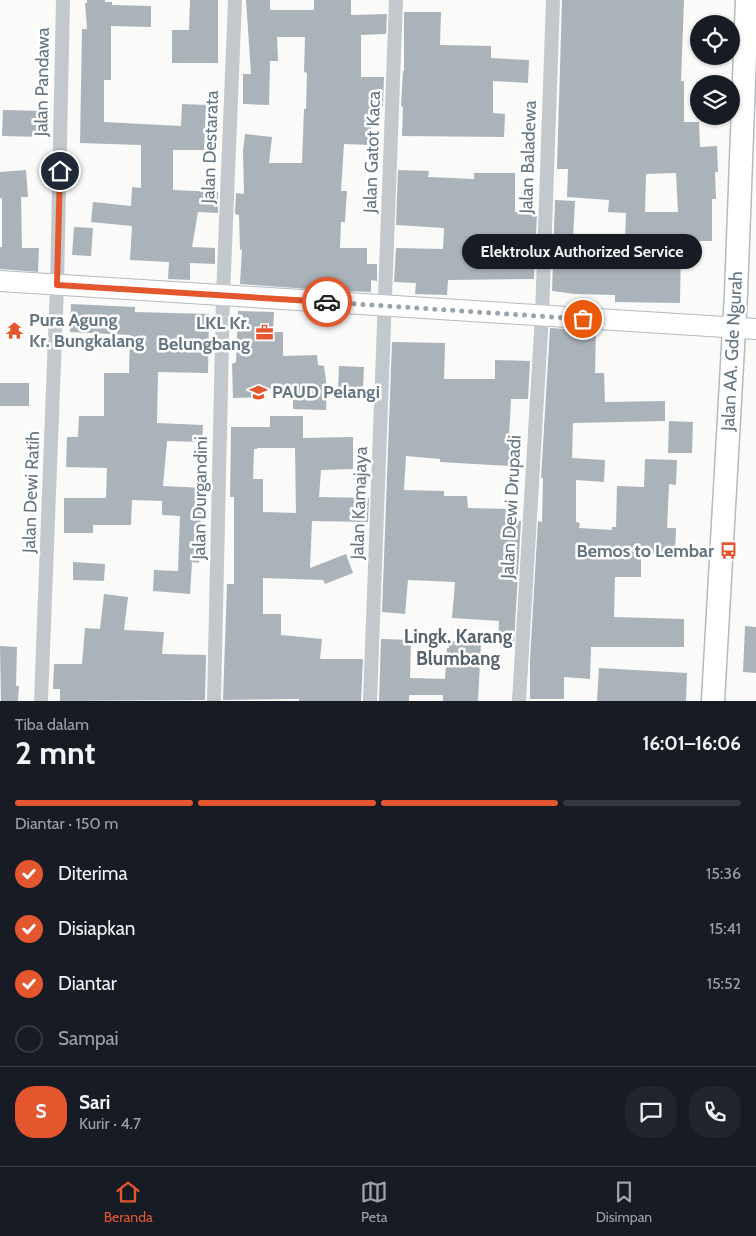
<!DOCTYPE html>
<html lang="id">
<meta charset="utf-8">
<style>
:root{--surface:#171b24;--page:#20242c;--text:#f1f3f6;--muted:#9ea1a6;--line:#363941;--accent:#e4572e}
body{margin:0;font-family:Cabin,sans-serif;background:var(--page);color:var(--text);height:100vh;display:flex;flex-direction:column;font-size:19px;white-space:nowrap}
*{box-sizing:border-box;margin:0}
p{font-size:16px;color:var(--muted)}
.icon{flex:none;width:28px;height:28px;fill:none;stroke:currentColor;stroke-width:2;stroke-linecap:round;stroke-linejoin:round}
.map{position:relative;height:701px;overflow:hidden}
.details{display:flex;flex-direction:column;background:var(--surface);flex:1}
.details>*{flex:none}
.buttons{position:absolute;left:690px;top:15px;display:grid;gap:10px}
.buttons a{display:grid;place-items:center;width:50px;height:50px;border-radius:50%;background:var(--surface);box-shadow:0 1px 4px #0004;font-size:25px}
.pin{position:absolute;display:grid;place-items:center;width:42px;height:42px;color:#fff;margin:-21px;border:2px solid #fff;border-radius:50%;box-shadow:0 1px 5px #0007}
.courier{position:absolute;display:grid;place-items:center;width:50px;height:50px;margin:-25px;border:4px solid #e4572e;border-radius:50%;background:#fff;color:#222;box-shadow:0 1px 6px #0007}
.bubble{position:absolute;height:35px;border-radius:18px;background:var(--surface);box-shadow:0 1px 4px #0004;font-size:16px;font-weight:800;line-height:35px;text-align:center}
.overview em{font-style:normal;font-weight:800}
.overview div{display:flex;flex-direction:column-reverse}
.overview{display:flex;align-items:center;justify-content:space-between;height:85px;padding:0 15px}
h1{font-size:32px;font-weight:800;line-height:38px}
.bar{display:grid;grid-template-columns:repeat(4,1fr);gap:8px 5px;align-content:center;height:60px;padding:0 15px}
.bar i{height:6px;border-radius:4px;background:var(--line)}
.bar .on{background:var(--accent)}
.bar p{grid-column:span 4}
.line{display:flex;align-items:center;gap:12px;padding:0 15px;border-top:1px solid var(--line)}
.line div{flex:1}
.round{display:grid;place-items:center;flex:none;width:52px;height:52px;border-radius:20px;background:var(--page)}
ol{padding:0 15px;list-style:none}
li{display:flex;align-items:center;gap:15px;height:55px}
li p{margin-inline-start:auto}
li .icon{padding:5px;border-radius:50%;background:var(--accent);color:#fff;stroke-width:4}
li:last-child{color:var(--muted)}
li i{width:28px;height:28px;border:2px solid var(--line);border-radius:50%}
.tab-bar{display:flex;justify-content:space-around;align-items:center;height:70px;border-top:1px solid var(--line);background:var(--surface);font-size:14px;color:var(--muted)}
.tab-bar a{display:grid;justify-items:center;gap:2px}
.tab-bar .on{color:var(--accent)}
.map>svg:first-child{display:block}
.building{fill:#aab3b9;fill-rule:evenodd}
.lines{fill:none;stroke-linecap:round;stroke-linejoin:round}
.secondary-casing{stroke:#b3babf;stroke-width:22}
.primary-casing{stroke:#b5babe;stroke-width:25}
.street{stroke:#c3c8cc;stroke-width:14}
.secondary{stroke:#fff;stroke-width:20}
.primary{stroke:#fff;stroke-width:22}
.done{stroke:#99a4ac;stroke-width:5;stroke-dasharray:0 9}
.route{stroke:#e4572e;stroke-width:6}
.labels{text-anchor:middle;stroke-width:5;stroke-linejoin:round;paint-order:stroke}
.street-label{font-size:18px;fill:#657683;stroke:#fff}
.poi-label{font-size:18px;font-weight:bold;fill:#657683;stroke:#fff;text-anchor:start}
.neighbourhood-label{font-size:19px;font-weight:bold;fill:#57646e;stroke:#fff}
</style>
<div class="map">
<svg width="756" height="701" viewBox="0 0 756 701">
<rect width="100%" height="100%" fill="#fafaf8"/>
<path class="building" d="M87,0h18v2h7v3l39,1v21l-40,-1v54h-7v42l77,4 1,-22 24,1 -2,45h-31v40l45,2v21l-20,-1 -6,35 23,1v16l-25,-1v17l-22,-1 1,-17 -39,-2 2,-34 -41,-4 2,-20 38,4 1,-19 9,1v-43l-61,-2 2,-114h5l-2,-26h2z
M190,0h28v63h-46v-33h17z
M246,0h24v10h44v-10h37v15l36,-1 -1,20 -25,1v42h23l-1,29h-11l-1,39 -27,-1 -3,47h6l-2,31h-4l-1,26h27v16h10v17l-6,-1v12l-29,-1v-7l-28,2v2l-7,1 -67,-5 2,-35 -2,1 -1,-35 -4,-1 1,-21 8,1 -1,-43 2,-17 27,3 -3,26h33l2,-54h2l1,-36 -3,-1 1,-35h-28l1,24h-8l-1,44 -26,-1v-30h8z
M562,0h122l-3,81h3v41h15l1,25 17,-1 1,26h-3l1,27h-4v42h-31l-1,62 -65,-1v-7l-40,-1 -23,-3 3,-91 20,1 -2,38 52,1 1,-27 -18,-1 1,-12 -42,-3 1,-28h-11zM676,173l2,39h-33l1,-38z
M404,12h37l-1,33 51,1v12l38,2 -1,23 -35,-2v32l12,1 -1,23 -102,-1 1,-29 -2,-1 2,-35h1z
M3,110l42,1 -1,26 -42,-1z
M26,170l2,27h-7l1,51h17l-1,24 -38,-3v-22h2v-49h-2v-26z
M398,170l31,1 -1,6 46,2v-6h41v39l22,1 -3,66 -86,1 -1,15 -32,-1 1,-11 -22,-1 2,-34 47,1 1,-21 -48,-3z
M74,227l19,1 -2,28 -19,-1z
M71,304l64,3v5l74,2 -1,59 -50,-1 -1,51 46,2 -1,17 -35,-1 -4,45 41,2v28h-3l-2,47 -7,-1 -2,32 -37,-3 1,-21 24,1 2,-55 -18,-1v-14l-30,-1 -1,25h-38v8h-29v-35h42l1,-30 -41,-1 1,-30h11l1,-21h25v-43h25l1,-38 -60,-3z
M238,311l36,1 -1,20h10v24l34,-1 1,10 6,1 3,21 -1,23 -33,-1v-21l-27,1v8l-33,1 -1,-34 4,-2z
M550,328l46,3 -1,42h9l1,29 60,-1v20l-92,2 -1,35 33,2 -1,22 -28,-2v42l4,1 -1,5 33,2v-3h4l1,-41 27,1 1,-28 32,1 -1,25 -7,-1 -2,44h9l-1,26 -34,-1v24h-26l-1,40 70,2v28h-93l-1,32 -26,-2v22h-34v-39l8,-139 4,1 1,-44h-2z
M392,342l53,1 -1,36h51v-19l35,1 -2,38h-17l-2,37h5l-2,30 -72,-4v-3l-34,-3 -2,34 40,1v5h23l1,12 48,1 -1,12h6l-7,122 -16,-1 1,-21 -47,-3 3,-36 -47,-2 -3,34 -23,-2z
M339,366l25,1 -1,23h-25z
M0,383h29v23h-29z
M270,416h33v22l50,-1v32l-32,1 -2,27 50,1 -1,24 -56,-1 -2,47 36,-14 7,19 -28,11 -2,-4 -60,-2v36h18v21l41,4 -2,20h43l-2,42h-62v-2l-76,1 4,-116h7v-87h-4l1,-70h39zM257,448h38l1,65 -33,-1v-33h-10l1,-30h3z
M669,421l24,1 -1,31h-24z
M73,562l32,2 -1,17 -31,-1z
M104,594l24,3 -4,33 40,2 -2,22 44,1 -1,45 -145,1v-12h-7l1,-25h28l3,-36 15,1z
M745,626l11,1v46l-13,-1z
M381,639l30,1 -1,38 35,1 2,-31h2l1,-7 31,1 -3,59h-35v-6h-34v6h-30z
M0,646l17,1 -1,39h3l-1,15h-17z
M599,668l88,5 -1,28h-89z"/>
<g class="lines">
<defs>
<path id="secondary" d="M0,281l756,48"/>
<path id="primary" d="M713,701l23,-407 11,-294"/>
</defs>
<use href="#secondary" class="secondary-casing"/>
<use href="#primary" class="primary-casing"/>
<path class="street" d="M41,701l16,-416 6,-285
M214,701l9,-405 12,-296
M370,701l26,-701
M519,701l23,-386 11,-315"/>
<use href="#secondary" class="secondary"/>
<use href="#primary" class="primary"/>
</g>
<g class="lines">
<path class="done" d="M327,302l256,17"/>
<path class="route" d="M60,171l-3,114 270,17"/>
</g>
<defs>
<symbol id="temple-bare" viewBox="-9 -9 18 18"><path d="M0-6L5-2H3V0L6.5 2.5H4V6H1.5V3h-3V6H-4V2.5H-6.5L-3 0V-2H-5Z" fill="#e4572e" stroke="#fff" stroke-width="2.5" paint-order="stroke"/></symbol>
<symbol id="office-bare" viewBox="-9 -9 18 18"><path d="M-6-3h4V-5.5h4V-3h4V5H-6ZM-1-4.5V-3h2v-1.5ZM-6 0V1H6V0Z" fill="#e4572e" stroke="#fff" stroke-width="2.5" paint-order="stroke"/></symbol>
<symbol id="school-bare" viewBox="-9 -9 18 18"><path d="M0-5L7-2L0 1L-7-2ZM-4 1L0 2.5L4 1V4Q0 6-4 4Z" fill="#e4572e" stroke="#fff" stroke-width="2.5" paint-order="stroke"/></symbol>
<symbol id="bus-bare" viewBox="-9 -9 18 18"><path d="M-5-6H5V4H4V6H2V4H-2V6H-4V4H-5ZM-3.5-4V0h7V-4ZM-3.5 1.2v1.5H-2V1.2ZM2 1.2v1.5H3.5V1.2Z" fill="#e4572e" stroke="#fff" stroke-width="2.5" paint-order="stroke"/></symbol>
</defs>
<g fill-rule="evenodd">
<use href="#temple-bare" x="2" y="318" width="25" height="25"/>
<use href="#office-bare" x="252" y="320" width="25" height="25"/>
<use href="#school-bare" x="246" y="380" width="25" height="25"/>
<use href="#bus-bare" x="716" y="538" width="25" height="25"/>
</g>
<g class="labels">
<g class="street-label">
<text transform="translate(42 82) rotate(-89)" y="6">Jalan Pandawa</text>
<text transform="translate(210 147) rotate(-88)" y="6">Jalan Destarata</text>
<text transform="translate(372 152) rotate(-88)" y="6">Jalan Gatot Kaca</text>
<text transform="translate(528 157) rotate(-88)" y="6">Jalan Baladewa</text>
<text transform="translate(732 351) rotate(-87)" y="6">Jalan AA. Gde Ngurah</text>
<text transform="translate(31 492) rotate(-88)" y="6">Jalan Dewi Ratih</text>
<text transform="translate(200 498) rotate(-89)" y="6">Jalan Durgandini</text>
<text transform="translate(359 503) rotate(-88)" y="6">Jalan Kamajaya</text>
<text transform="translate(511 507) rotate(-87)" y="6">Jalan Dewi Drupadi</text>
</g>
<g class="poi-label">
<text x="29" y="326">Pura Agung<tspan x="29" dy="21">Kr. Bungkalang</tspan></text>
<text x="250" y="329" text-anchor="end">LKL Kr.<tspan x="250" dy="21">Belungbang</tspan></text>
<text x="272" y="398">PAUD Pelangi</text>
<text x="714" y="557" text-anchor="end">Bemos to Lembar</text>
</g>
<g class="neighbourhood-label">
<text x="458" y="643">Lingk. Karang<tspan x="458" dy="22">Blumbang</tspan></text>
</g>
</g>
</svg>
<div class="buttons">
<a><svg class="icon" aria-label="locate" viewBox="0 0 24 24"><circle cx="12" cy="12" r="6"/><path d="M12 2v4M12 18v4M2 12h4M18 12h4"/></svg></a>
<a><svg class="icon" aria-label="layers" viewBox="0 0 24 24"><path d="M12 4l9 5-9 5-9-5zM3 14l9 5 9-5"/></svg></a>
</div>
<div class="pin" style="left:583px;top:319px;background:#ea580c"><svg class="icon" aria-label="bag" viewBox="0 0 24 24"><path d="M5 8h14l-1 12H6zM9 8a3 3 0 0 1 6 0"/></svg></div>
<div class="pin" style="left:60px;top:171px;background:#1f2937"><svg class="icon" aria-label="home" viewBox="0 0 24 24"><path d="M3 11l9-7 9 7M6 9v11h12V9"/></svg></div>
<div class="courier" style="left:327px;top:302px"><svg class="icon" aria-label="car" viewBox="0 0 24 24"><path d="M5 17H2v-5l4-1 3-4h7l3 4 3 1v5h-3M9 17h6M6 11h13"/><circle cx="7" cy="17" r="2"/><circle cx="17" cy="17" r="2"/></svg></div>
<div class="bubble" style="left:462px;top:234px;width:240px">Elektrolux Authorized Service</div>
</div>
<section class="details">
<div class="overview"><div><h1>2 mnt</h1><p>Tiba dalam</p></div><em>16:01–16:06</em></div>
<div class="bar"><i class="on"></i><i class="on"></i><i class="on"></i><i></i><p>Diantar · 150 m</p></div>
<ol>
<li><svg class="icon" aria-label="check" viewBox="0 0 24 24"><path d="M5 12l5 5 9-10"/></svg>Diterima<p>15:36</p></li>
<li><svg class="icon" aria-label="check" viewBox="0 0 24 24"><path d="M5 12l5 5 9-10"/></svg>Disiapkan<p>15:41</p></li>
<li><svg class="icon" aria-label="check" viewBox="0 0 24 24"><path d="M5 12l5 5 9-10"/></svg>Diantar<p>15:52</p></li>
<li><i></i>Sampai</li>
</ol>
<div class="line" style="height:90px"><b class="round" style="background:var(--accent);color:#fff">S</b><div><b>Sari</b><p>Kurir · 4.7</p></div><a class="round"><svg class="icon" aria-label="chat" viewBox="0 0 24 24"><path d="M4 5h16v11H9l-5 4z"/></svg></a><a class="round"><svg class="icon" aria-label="phone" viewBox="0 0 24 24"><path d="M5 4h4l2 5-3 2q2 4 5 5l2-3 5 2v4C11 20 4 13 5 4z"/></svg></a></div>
</section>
<nav class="tab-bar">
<a class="on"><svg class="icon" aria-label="home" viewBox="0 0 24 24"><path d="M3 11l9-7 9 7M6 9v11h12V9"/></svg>Beranda</a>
<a><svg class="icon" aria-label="map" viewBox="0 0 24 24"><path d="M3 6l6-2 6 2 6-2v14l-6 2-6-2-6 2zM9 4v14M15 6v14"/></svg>Peta</a>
<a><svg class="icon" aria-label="saved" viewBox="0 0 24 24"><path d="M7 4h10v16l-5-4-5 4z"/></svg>Disimpan</a>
</nav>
